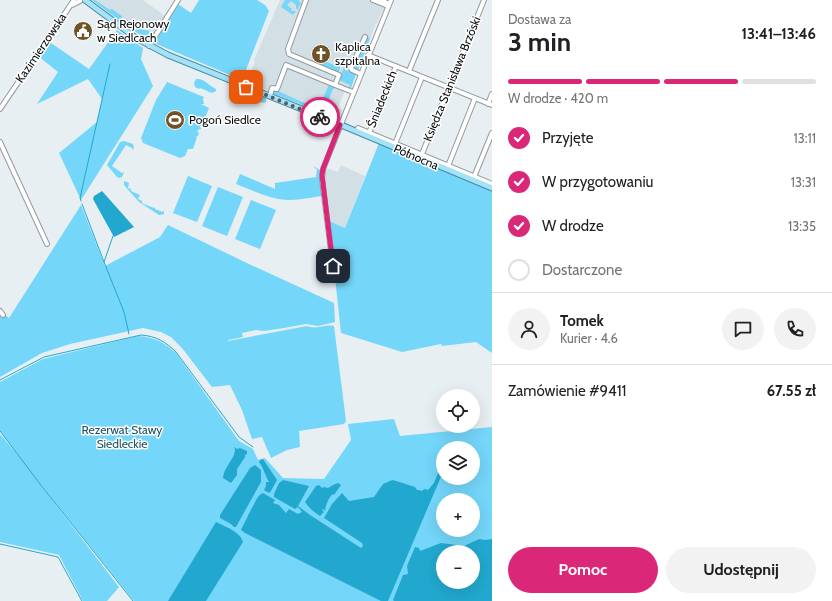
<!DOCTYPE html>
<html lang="pl">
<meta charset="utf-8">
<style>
:root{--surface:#fff;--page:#f2f2f2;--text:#202124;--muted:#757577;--line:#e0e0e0;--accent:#db2777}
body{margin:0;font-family:Cabin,sans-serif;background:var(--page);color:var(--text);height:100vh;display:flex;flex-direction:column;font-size:15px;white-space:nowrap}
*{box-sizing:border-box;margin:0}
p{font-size:13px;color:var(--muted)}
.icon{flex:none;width:22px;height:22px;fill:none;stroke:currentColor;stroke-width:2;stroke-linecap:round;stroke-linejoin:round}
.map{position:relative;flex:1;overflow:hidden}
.sheet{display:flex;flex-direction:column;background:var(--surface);width:340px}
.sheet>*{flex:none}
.controls{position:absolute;left:436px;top:389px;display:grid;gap:8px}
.controls a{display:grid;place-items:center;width:44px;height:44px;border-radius:50%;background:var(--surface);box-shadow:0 4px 16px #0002;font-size:20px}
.pin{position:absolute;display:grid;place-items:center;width:34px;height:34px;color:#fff;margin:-17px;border-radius:8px;box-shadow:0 2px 6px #0006}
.courier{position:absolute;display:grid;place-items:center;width:40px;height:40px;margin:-20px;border:3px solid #db2777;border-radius:50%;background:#fff;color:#222;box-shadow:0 1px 5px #0007}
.head em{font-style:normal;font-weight:700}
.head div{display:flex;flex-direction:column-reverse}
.head{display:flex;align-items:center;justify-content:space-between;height:68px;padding:0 16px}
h1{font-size:26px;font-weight:700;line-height:30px}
.bar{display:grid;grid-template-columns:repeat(4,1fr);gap:6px 4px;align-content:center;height:48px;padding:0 16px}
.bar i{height:5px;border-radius:3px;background:var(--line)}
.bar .current{background:var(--accent)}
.bar p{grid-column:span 4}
.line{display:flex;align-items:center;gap:10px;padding:0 16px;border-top:1px solid var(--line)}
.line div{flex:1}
.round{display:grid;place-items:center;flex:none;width:42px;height:42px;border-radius:21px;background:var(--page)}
ol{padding:0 16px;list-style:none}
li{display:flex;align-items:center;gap:12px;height:44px}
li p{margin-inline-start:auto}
li .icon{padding:4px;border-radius:50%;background:var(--accent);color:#fff;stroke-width:4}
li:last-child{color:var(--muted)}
li i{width:22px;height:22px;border:2px solid var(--line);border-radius:50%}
.primary-button{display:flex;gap:8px;margin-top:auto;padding:8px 16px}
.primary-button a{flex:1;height:46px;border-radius:24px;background:var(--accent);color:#fff;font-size:16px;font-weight:700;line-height:46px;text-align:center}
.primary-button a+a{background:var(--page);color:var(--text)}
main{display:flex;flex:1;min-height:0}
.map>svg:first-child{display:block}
.built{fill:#d2e0e6}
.green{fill:#74d6f9;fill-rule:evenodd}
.water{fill:#22a8cf;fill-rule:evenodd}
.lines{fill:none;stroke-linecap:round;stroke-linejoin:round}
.stream{stroke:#22a8cf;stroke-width:1}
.minor-casing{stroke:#93999c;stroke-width:6}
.major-casing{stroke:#478aa2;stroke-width:7}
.minor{stroke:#fff;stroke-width:4}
.major{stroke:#a4e2f7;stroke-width:5}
.done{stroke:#585c5e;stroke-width:4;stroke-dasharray:0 7.2}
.route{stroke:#db2777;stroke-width:5}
.labels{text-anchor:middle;stroke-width:3;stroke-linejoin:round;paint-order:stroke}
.poi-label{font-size:12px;fill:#0b0d0e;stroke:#fff;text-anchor:start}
.street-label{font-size:12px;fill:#0b0d0e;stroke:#fff}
.park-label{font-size:12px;fill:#215364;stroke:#fff}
</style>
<main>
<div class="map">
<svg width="492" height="601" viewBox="0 0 492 601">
<rect width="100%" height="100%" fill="#e8eff2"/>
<path class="built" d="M93,0h50l22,16 -15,25 -18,-11z
M280,0h103l1,4v4l-8,16 -14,36 -8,13 2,1 -6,15 -5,1 -7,18 4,2 -4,9 -91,-37 8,-20 -1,-2z
M341,165l24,11 -20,52 -16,-7 -5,-45 2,-8 12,4z"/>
<path class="green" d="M92,0h3l15,10 2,-1 10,7v2l-2,3z
M199,0h58l8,5 4,6 -27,69 -88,-37 24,-39 13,9z
M285,0h13l3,3 -4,7 -1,-2v-3l-5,-4 -4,4 5,4 -1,2h5l-3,4 -12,-8z
M126,19l19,11 4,1 1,3 6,-3 -6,10 -28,-18z
M117,30l26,18 -2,11 12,27 -72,114 -22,-47 38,-31 5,-23 -14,-20 -51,25 21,-32 -20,-16 10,-15 41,28z
M368,37l2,1 -12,33 -4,-2 12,-31z
M322,60l17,7 2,-4 -2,9h-2l-22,-8 2,-2 4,1z
M344,67l1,3 3,1 1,-1 7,4 -5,14h-2l1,-3 -11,-5z
M196,79c9,-1 13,7 20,10v2l-4,2 -12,-5 -1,1 -4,-2 -1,-4z
M167,82l37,15 -1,2 1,5h-3l8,4 -5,12h-2l2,1 -1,3 -2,-1 -1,4 1,1v1h-2l-2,3 2,1 -1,3h-2l1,1 -4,12h-5l-3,7 -5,2 -37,-15 -2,-5 15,-38z
M329,84l7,2 -4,5 -8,21 15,6 -1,1 -66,-26 1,-2h5l24,11 17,6z
M234,85l32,13v4l-2,1 -5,-2v-2l-16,-7 -3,2 -8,-3 -1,-2z
M124,141l9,3 1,4 -2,2v-2l-6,-3 -14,21 10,7 2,-1 -2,5 -3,1 -2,-1 -10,-12 13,-23z
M379,143l113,47v163l-16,-11 -34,4 -1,-2 -39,8 -61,-19 -12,-112 16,7z
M315,167l5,3 2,24 -1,2c-11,2 -23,4 -34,4 -18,-1 -35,-10 -51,-16l4,-10 35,15v-6l41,-6 1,-8 -3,-1z
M188,176l24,10 -15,36 -24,-9z
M124,180v1l5,2 -1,5 3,1v2l9,4 -2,4 4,2v2l3,2 1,-2v2l8,3 1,-1v2l8,3 1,-2v4l-5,1 -20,-13 -15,-17z
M218,187l25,10 -16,39 -25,-10z
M251,200l25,10 -16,39 -25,-10z
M81,205l24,61 55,-29 8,-12 83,40 83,38 1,19 -17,4 -12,-2 -22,4 -20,3 -8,-1 -14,3 1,4 -15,3v1l79,-15c10,4 18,-2 27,0l12,95 -2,3 -45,7 1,16 -13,3 -16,8 -9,-21 -10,2 -10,-29 -12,-25 -18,2 -30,-39 -11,-11 -10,-5 -18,-4 -73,16 -28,9 -42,24v-63h4l5,4z
M138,336c16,1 26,6 38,17l63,88 14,8 5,11 7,-2 18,20 41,1 27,-39 -3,-16 46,-5 6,17 92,-9v174h-358l-98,-122 83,108 -12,14h-24l-24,-46 -59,-13v-108l23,27 -23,-30v-49l43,-23zM443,448h30v30h-30zM443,500h30v30h-30zM443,552h30v30h-30z"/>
<path class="water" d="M102,191l32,36 -20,10 -21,-38 1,-3z
M234,447l3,2 3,-1 7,3v3l-2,1v2l-8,12v6l-6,8 -8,-5c0,-11 16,-23 11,-31z
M263,459l14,21 -6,11 -2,2 -5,-3 2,-4v-4h3c-4,-7 -5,-13 -10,-20l1,-2z
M443,461v11l-55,129h-7l-136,-68 -4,-3c1,-2 15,-31 17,-33 1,-2 3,-3 5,-4l12,7 -2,3 6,2 7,8 3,-4 9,5 4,-2 -4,-5 -3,2 -21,-12v-3l5,-11 4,-3 26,6 -11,20 12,9 51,33 2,-2 -1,-3 -38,-25 8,-14 10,-11 7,8 25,-4 9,-13 7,-3 3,-1 22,7 2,3h2l2,1 4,-2 3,1 6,-7z
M255,465l6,5v12l-25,45h-2l-3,-3 -11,-6v-3l30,-47z
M338,483l3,2 -7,10 -1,-1c-5,4 -7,11 -8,17l-2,-2 -1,1 2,2 -4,4c-6,-4 -11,-8 -15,-14l11,-16 3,-1 3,3 2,-1 4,1 5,-3z
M216,522c8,4 25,10 27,20l-37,59h-38z
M479,539l6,1 7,-1v62h-98l-1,-1 10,-25 5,-1 -1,-8 8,-19 4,1 1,3 21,-8 23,3zM443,552h30v30h-30z"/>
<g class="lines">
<path class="stream" d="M81,201l-1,-3 30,-134
M82,204l22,58
M113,236l-9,26 20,50 5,22
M0,380l44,-23 97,-22c15,1 25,7 35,17l63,85 14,10
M0,431l40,53 93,117
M0,544l58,13 24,44"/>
<defs>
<path id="minor" d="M306,0l-18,49 1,5 50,21 -4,10 18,7
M373,0l15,6
M381,0l8,4
M72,5l8,-4
M149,46l29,-46
M368,55l124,50
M409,71l29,-71
M361,74l-9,-4 -1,-2 14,-31
M270,96l2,-8 5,1 9,-24 49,20
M488,104l4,-10
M0,109l74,-109
M358,128l134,56
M369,133l27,-67
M0,142l47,102
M395,144l27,-67
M420,159l64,-159
M448,166l27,-68
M474,177l18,-44
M333,266l-11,-87 1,-10 68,-169
M0,311l3,4"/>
<path id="major" d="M85,0l51,38 32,17 166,67 158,66"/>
</defs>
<use href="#minor" class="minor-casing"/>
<use href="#major" class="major-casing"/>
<use href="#minor" class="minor"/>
<use href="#major" class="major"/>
</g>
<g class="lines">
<path class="done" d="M246,87l74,30"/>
<path class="route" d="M320,117l20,8 -17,44 -1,6 11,91"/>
</g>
<defs>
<symbol id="civic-disc" viewBox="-11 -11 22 22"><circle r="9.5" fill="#715227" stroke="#fff"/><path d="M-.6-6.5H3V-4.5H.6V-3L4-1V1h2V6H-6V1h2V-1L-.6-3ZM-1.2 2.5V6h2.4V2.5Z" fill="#fff"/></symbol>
<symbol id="church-disc" viewBox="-11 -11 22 22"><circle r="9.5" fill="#715227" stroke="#fff"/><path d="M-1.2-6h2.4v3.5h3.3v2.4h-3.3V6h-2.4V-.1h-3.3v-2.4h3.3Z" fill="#fff"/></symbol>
<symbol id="stadium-disc" viewBox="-11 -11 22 22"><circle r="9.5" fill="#715227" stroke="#fff"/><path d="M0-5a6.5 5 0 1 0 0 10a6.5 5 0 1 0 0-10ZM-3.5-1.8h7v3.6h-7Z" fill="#fff"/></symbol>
</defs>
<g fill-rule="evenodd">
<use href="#civic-disc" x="72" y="20" width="22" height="22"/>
<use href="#church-disc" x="310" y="43" width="22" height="22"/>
<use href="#stadium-disc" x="164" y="109" width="22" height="22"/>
</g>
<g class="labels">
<g class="poi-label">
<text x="97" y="28">Sąd Rejonowy<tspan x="97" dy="14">w Siedlcach</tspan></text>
<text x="335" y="51">Kaplica<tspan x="335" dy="14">szpitalna</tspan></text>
<text x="189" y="124">Pogoń Siedlce</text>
</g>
<g class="street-label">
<text transform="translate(41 48) rotate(-56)" y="4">Kazimierzowska</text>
<text transform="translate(452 79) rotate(-68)" y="4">Księdza Stanisława Brzóski</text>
<text transform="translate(382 99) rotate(-68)" y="4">Śniadeckich</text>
<text transform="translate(416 157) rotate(23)" y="4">Północna</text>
</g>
<g class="park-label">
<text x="122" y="434">Rezerwat Stawy<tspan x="122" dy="14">Siedleckie</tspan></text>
</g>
</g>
</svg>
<div class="controls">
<a><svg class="icon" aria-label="locate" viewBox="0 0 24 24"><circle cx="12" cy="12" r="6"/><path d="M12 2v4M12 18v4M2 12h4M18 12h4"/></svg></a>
<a><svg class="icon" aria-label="layers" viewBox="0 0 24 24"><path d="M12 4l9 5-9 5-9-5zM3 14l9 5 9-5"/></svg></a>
<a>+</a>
<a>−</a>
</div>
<div class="pin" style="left:246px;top:87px;background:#ea580c"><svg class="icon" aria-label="bag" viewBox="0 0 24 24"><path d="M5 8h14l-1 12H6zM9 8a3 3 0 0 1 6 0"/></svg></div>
<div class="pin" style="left:333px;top:266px;background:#1f2937"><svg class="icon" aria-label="home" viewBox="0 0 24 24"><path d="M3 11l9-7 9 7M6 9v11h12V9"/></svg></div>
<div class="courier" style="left:320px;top:117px"><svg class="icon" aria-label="bike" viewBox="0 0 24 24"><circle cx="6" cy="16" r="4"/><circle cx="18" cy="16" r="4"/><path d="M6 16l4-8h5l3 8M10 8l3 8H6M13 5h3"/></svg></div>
</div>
<section class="sheet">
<div class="head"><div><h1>3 min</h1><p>Dostawa za</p></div><em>13:41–13:46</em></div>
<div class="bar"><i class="current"></i><i class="current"></i><i class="current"></i><i></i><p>W drodze · 420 m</p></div>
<ol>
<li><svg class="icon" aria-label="check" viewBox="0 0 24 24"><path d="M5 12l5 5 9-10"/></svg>Przyjęte<p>13:11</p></li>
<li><svg class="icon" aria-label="check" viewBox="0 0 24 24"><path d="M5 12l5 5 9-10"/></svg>W przygotowaniu<p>13:31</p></li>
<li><svg class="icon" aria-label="check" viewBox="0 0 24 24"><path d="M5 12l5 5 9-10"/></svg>W drodze<p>13:35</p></li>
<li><i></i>Dostarczone</li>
</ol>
<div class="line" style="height:72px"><a class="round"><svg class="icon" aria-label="person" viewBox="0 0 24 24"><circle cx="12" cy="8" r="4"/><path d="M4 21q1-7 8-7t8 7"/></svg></a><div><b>Tomek</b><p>Kurier · 4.6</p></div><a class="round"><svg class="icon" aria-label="chat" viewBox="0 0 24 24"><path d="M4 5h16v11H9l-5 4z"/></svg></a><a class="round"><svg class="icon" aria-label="phone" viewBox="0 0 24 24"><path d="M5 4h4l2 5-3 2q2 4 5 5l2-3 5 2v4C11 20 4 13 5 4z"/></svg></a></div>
<div class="line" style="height:52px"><div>Zamówienie #9411</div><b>67.55 zł</b></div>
<div class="primary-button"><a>Pomoc</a><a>Udostępnij</a></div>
</section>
</main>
